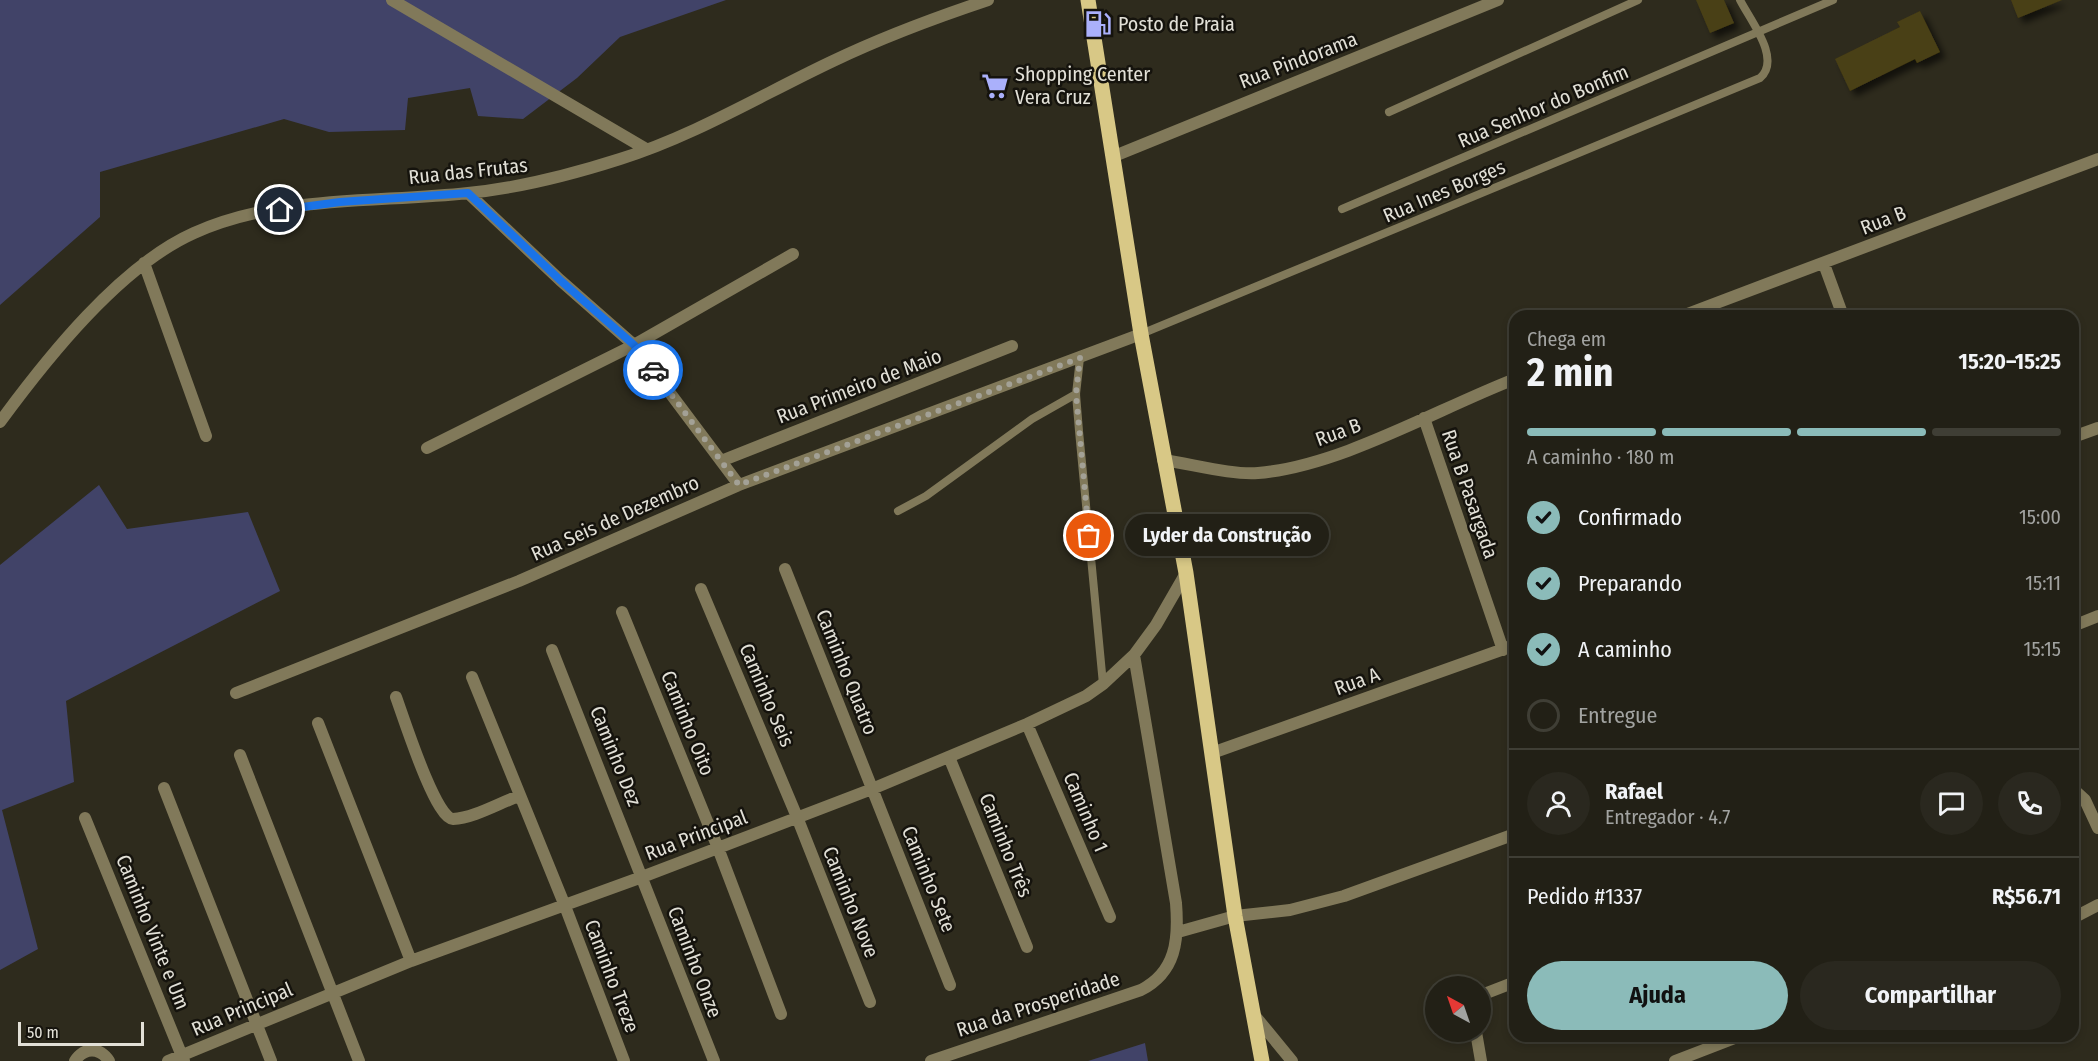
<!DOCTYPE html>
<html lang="pt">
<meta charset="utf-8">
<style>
:root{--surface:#222016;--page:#2a281f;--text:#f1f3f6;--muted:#a2a3a1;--line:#3f3e35;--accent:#8bbbb9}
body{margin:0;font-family:"Fira Sans Condensed",sans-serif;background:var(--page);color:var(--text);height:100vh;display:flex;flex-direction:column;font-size:22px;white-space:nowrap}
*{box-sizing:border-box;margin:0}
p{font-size:20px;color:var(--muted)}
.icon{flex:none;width:33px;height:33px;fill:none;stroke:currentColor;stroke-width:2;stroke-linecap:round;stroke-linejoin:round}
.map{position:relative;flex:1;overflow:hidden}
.drawer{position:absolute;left:1509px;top:310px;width:570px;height:732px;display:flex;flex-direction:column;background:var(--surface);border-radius:18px;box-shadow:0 3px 9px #0003,0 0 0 2px var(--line)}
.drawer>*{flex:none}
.needle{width:39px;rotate:320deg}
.buttons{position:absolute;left:1425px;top:976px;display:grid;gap:12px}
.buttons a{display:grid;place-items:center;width:66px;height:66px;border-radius:50%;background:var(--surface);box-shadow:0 3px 9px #0003,0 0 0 2px var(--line);font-size:30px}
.scale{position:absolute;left:18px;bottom:15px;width:126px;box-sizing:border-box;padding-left:6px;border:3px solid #e2e0d7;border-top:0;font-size:16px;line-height:21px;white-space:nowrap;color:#e2e0d7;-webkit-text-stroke:4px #15130d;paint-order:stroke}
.pin{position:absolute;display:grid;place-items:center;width:51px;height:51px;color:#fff;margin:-26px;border:3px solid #fff;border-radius:50%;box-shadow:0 2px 6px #0007}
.courier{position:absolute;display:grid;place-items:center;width:60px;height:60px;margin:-30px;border:4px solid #1a73e8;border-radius:50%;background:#fff;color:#222;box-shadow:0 2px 8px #0007}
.bubble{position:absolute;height:42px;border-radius:21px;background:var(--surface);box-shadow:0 3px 9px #0003,0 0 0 2px var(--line);font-size:20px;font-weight:700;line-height:42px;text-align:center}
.summary em{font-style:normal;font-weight:700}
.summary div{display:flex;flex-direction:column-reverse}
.summary{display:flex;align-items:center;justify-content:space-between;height:102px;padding:0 18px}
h1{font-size:39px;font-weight:700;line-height:45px}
.bar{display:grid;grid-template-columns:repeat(4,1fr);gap:9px 6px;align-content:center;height:72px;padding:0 18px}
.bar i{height:8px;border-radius:4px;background:var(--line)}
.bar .current{background:var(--accent)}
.bar p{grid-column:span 4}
.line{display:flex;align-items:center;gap:15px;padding:0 18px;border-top:2px solid var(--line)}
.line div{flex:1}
.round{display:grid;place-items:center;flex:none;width:63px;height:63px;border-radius:32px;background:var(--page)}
ol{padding:0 18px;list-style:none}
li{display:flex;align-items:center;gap:18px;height:66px}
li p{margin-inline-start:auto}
li .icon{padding:6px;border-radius:50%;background:var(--accent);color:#111;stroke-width:4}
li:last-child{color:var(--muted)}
li i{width:33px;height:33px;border:3px solid var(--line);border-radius:50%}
.cta{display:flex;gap:12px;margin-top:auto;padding:12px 18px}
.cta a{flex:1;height:69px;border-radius:36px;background:var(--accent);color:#111;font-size:24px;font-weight:700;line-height:69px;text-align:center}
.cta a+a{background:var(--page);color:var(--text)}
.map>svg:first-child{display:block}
.green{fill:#414368}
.building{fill:#493f14;filter:url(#shadow)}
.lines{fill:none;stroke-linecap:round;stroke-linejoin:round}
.lane{stroke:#81795a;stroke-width:8}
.street{stroke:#81795a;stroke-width:12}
.primary{stroke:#d8c886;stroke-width:15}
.done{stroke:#a3a196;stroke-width:6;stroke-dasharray:0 10.8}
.route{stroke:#1a73e8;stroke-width:8}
.labels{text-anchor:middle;stroke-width:5;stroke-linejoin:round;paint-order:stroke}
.poi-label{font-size:20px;fill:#e2e0d7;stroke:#15130d;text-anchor:start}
.street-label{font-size:20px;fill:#e2e0d7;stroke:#15130d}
</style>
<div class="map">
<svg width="2098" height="1061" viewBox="0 0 2098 1061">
<defs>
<filter id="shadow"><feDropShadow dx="5.5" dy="5.5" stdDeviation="3" flood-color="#0009"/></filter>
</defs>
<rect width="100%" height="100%" fill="#2e2b1d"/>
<path class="green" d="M0,0h726l-106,37 -43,41 -54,41 -45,-3 -8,-28 -62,10 -3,32 -76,2 -45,-13 -184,53v45l-100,88z
M99,485l28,44 121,-17 32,79 -214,110 8,81 -72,28 36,139 -38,21v-405z
M1145,1043l3,18h-60z"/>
<path class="building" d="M1696,0h28l10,23 -24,10z
M2011,0h51l-44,18z
M1920,11l20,41 -23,11 -2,-4 -65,32 -15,-32 65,-32 -3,-5z"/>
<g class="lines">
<path class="lane" d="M1389,112l249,-112
M1342,209l491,-209
M1141,334l619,-256c22,-19 -10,-58 -20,-78
M1080,358l-4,36 3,37 24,253
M898,511l28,-15 106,-77 44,-25"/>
<path class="street" d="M392,0l254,149
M1112,157l386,-157
M468,193l92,87 74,65 105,140
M144,263l62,173
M1824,264l19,52
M1682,316l416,-157
M1424,418l79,232
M0,422c47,-64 120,-156 194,-189 84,-38 183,-30 274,-40 52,-5 102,-18 152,-34 74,-23 143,-65 213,-98 50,-24 101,-43 155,-61
M2073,437l25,-9
M427,448l207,-103 159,-91
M1163,460c29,4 68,15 95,13 83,-7 179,-64 257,-94
M721,461l291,-115
M785,569l165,416
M701,589l96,228 73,185
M622,612l96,236 63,166
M2073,626l25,-10
M552,650l162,411
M472,677l93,229 59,155
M236,693l283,-112 220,-96 402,-151
M396,697c7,19 40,123 57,122 21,-1 46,-16 66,-23
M318,723l93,238
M1027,724l83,193
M1212,753l303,-108
M240,755l119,306
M949,757l78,190
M164,788l107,273
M2073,789l12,11 13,28
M85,818l99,243
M2073,918l25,-13
M1178,932l57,-16 55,-6 54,-14 171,-62
M1480,999l4,-5 31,-12
M1255,1016l37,45
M1476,1032l5,29
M75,1061c9,-14 25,-14 34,0
M168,1061l243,-100 231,-84 230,-88 155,-65 59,-28 17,-12 31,-29 22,-30 30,-52
M931,1061l210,-71c35,-18 38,-50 35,-87l-42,-248
M1675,1061l65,-25"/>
<path class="primary" d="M1088,0l53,334 45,239 49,343 27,145"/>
</g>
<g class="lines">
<path class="done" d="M653,370l86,115 341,-127 -4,36 13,142"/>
<path class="route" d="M280,210l60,-8 128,-9 92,87 74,65 19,25"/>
</g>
<defs>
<symbol id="fuel-bare" viewBox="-9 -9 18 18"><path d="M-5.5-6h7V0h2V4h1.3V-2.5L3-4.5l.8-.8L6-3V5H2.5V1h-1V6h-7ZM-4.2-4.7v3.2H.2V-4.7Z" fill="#aab0fb" stroke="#15130d" stroke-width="2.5" paint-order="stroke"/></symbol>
<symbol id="supermarket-bare" viewBox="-9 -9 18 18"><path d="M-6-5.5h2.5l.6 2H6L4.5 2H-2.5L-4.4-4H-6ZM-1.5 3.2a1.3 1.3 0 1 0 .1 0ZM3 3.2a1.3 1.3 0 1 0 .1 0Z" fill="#aab0fb" stroke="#15130d" stroke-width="2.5" paint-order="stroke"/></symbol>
</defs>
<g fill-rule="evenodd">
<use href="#fuel-bare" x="1079" y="5" width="38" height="38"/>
<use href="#supermarket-bare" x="976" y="67" width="38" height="38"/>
</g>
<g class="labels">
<g class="poi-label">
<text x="1118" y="31">Posto de Praia</text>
<text x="1015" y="81">Shopping Center<tspan x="1015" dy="23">Vera Cruz</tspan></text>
</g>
<g class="street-label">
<text transform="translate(1298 60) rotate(-21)" y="7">Rua Pindorama</text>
<text transform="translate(1543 106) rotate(-23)" y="7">Rua Senhor do Bonfim</text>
<text transform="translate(468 171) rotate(-6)" y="7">Rua das Frutas</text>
<text transform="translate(1444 191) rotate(-23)" y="7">Rua Ines Borges</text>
<text transform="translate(1883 220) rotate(-21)" y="7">Rua B</text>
<text transform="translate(859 386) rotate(-21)" y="7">Rua Primeiro de Maio</text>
<text transform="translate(1338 432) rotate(-20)" y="7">Rua B</text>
<text transform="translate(1470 494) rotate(71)" y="7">Rua B Pasargada</text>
<text transform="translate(615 518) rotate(-24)" y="7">Rua Seis de Dezembro</text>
<text transform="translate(847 672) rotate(68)" y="7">Caminho Quatro</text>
<text transform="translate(1357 681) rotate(-20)" y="7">Rua A</text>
<text transform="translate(767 695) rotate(67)" y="7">Caminho Seis</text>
<text transform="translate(688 723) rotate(68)" y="7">Caminho Oito</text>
<text transform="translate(616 756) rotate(68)" y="7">Caminho Dez</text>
<text transform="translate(1086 812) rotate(67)" y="7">Caminho 1</text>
<text transform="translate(696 835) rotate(-21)" y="7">Rua Principal</text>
<text transform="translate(1006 845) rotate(68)" y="7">Caminho Três</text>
<text transform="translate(929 879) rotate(68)" y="7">Caminho Sete</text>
<text transform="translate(851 902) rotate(68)" y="7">Caminho Nove</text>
<text transform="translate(153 932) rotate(68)" y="7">Caminho Vinte e Um</text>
<text transform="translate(695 962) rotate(69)" y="7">Caminho Onze</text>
<text transform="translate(612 976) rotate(69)" y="7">Caminho Treze</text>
<text transform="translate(1038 1004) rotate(-18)" y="7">Rua da Prosperidade</text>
<text transform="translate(242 1009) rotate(-23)" y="7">Rua Principal</text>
</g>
</g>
</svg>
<div class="buttons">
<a><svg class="needle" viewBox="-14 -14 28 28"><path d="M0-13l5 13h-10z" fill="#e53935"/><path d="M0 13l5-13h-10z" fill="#a2a3a1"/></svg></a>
</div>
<div class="scale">50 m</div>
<div class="pin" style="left:1089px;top:536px;background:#ea580c"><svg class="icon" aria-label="bag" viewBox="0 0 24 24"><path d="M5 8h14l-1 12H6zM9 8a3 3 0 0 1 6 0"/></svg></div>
<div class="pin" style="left:280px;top:210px;background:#1f2937"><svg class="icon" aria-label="home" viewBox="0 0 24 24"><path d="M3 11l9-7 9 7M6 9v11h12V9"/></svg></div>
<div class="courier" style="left:653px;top:370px"><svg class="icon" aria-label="car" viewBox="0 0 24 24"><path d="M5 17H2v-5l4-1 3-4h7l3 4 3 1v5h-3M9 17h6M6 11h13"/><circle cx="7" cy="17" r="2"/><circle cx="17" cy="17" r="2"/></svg></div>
<div class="bubble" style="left:1125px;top:514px;width:204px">Lyder da Construção</div>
<section class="drawer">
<div class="summary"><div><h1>2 min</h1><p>Chega em</p></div><em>15:20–15:25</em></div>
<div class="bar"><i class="current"></i><i class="current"></i><i class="current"></i><i></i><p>A caminho · 180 m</p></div>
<ol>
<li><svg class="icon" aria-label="check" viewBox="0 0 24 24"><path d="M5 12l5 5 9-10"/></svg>Confirmado<p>15:00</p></li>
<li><svg class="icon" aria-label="check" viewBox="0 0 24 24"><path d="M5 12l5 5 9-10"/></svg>Preparando<p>15:11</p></li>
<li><svg class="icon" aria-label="check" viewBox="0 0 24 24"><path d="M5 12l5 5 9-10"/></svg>A caminho<p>15:15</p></li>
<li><i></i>Entregue</li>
</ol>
<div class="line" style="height:108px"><a class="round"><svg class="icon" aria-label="person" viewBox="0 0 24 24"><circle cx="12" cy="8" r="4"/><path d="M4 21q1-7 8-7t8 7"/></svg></a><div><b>Rafael</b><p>Entregador · 4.7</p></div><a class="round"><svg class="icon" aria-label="chat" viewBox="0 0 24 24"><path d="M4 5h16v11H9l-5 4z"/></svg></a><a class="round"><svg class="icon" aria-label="phone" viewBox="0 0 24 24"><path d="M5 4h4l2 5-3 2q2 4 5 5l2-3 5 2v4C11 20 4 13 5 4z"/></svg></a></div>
<div class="line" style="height:78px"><div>Pedido #1337</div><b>R$56.71</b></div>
<div class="cta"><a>Ajuda</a><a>Compartilhar</a></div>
</section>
</div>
